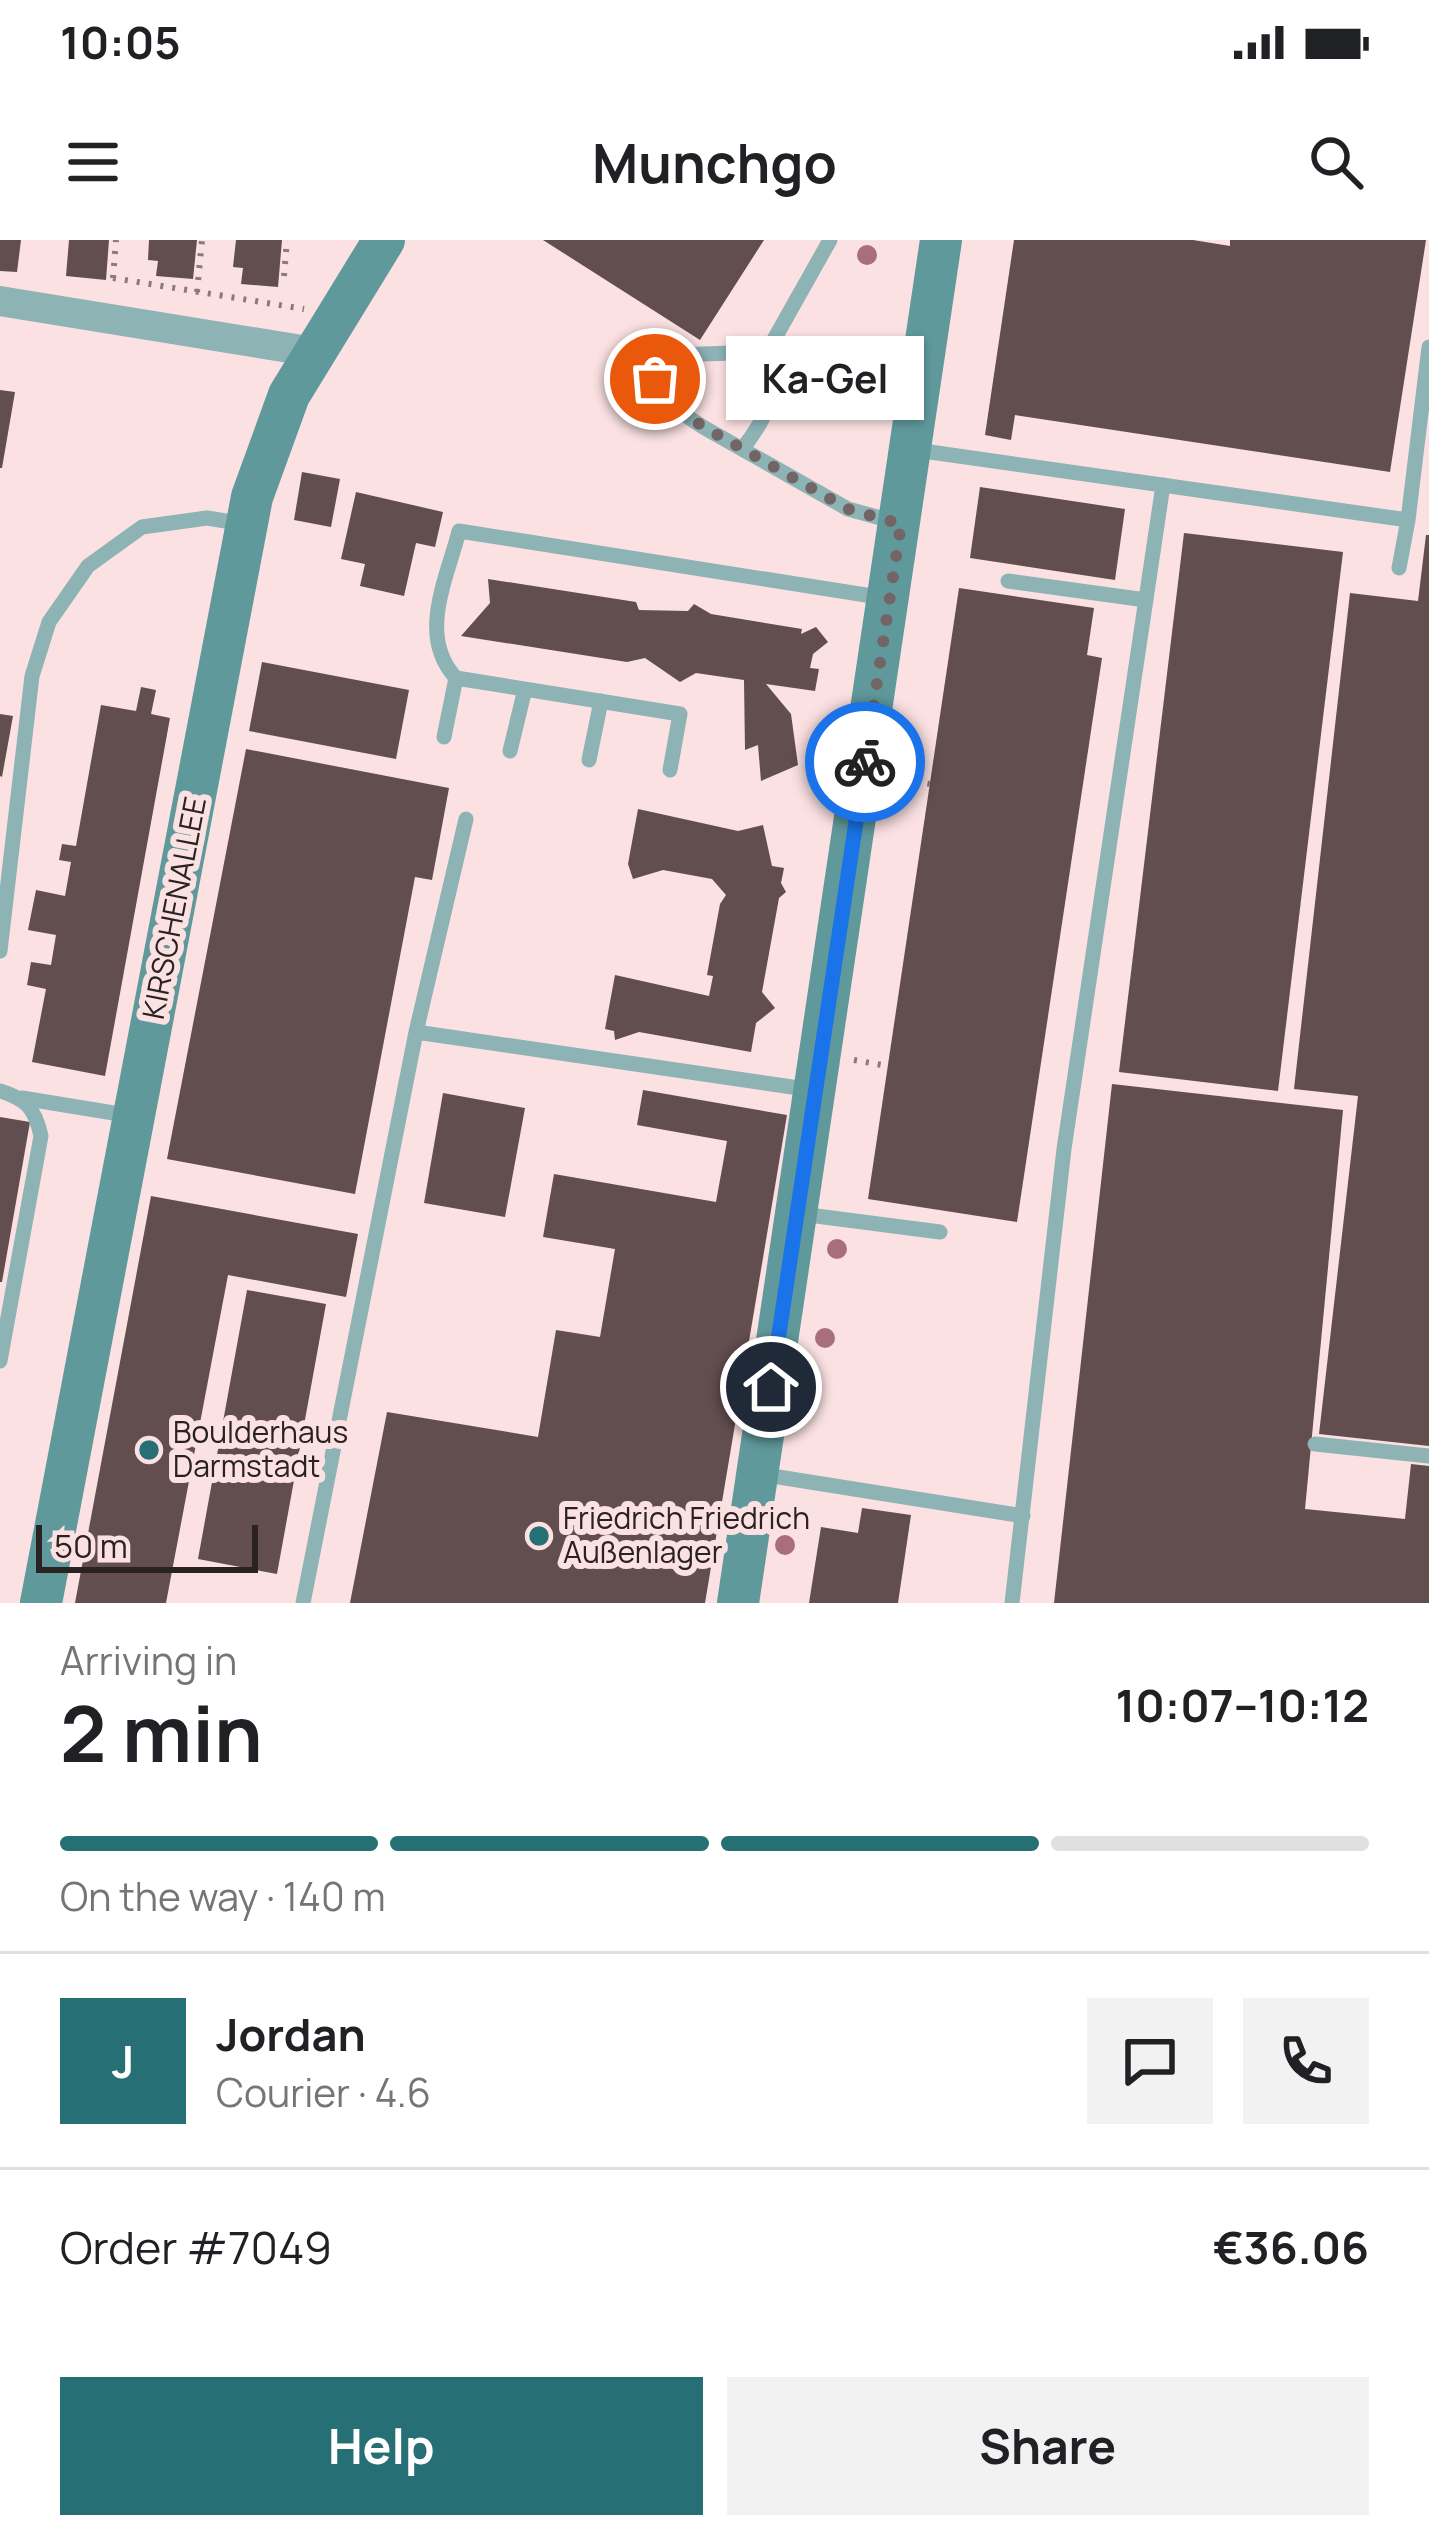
<!DOCTYPE html>
<meta charset="utf-8">
<style>
:root{--surface:#fff;--page:#f2f2f2;--text:#202124;--muted:#757577;--line:#e0e0e0;--accent:#267075}
body{margin:0;font-family:Manrope,sans-serif;background:var(--page);color:var(--text);height:100vh;display:flex;flex-direction:column;font-size:45px;white-space:nowrap}
*{box-sizing:border-box;margin:0}
p{font-size:39px;color:var(--muted)}
.icon{flex:none;width:66px;height:66px;fill:none;stroke:currentColor;stroke-width:2;stroke-linecap:round;stroke-linejoin:round}
.map{position:relative;height:1363px;overflow:hidden}
.details{display:flex;flex-direction:column;background:var(--surface);flex:1}
.details>*{flex:none}
.scale{position:absolute;left:36px;bottom:30px;width:222px;box-sizing:border-box;padding-left:12px;border:6px solid #2a2121;border-top:0;font-size:33px;line-height:42px;white-space:nowrap;color:#2a2121;-webkit-text-stroke:9px #fbe1e2;paint-order:stroke}
.pin{position:absolute;display:grid;place-items:center;width:102px;height:102px;color:#fff;margin:-51px;border:6px solid #fff;border-radius:50%;box-shadow:0 3px 12px #0007}
.courier{position:absolute;display:grid;place-items:center;width:120px;height:120px;margin:-60px;border:9px solid #1a73e8;border-radius:50%;background:#fff;color:#222;box-shadow:0 3px 15px #0007}
.bubble{position:absolute;height:84px;border-radius:0px;background:var(--surface);box-shadow:0 3px 9px #0004;font-size:39px;font-weight:700;line-height:84px;text-align:center}
.overview em{font-style:normal;font-weight:700}
.overview div{display:flex;flex-direction:column-reverse}
.overview{display:flex;align-items:center;justify-content:space-between;height:204px;padding:0 60px}
h1{font-size:78px;font-weight:700;line-height:90px}
.bar{display:grid;grid-template-columns:repeat(4,1fr);gap:18px 12px;align-content:center;height:144px;padding:0 60px}
.bar i{height:15px;border-radius:9px;background:var(--line)}
.bar .on{background:var(--accent)}
.bar p{grid-column:span 4}
.line{display:flex;align-items:center;gap:30px;padding:0 60px;border-top:3px solid var(--line)}
.line div{flex:1}
.round{display:grid;place-items:center;flex:none;width:126px;height:126px;border-radius:0px;background:var(--page)}
.action{display:flex;gap:24px;margin-top:auto;padding:24px 60px}
.action a{flex:1;height:138px;border-radius:0px;background:var(--accent);color:#fff;font-size:48px;font-weight:700;line-height:138px;text-align:center}
.action a+a{background:var(--page);color:var(--text)}
.status{display:flex;justify-content:space-between;align-items:center;height:84px;padding:0 60px;background:var(--surface);direction:ltr}
.status svg{height:33px;fill:currentColor}
header{display:flex;justify-content:space-between;align-items:center;height:156px;padding:0 60px;background:var(--surface);font-size:54px;font-weight:700}
.map>svg:first-child{display:block}
.building{fill:#624d4f}
.lines{fill:none;stroke-linecap:round;stroke-linejoin:round}
.path{stroke:#8b7a7a;stroke-width:6;stroke-dasharray:3 9;stroke-linecap:butt}
.lane{stroke:#8eb3b5;stroke-width:15}
.street{stroke:#8eb3b5;stroke-width:30}
.secondary{stroke:#60999c;stroke-width:42}
.tree{fill:#a86e79}
.done{stroke:#736465;stroke-width:12;stroke-dasharray:0 21.6}
.route{stroke:#1a73e8;stroke-width:15}
.poi-dot{fill:#267075;stroke:#fbe1e2;stroke-width:4.5}
.labels{text-anchor:middle;stroke-width:12;stroke-linejoin:round;paint-order:stroke}
.street-label{font-size:30px;fill:#2a2121;stroke:#fbe1e2}
.poi-label{font-size:30px;fill:#2a2121;stroke:#fbe1e2;text-anchor:start}
</style>
<div class="status"><b>10:05</b><svg viewBox="0 0 49 12"><path d="M0 12V9h3v3zM5 12V6h3v6zM10 12V3h3v9zM15 12V0h3v12zM26 1h20v11H26zM47 4h2v5h-2z"/></svg></div>
<header><svg class="icon" aria-label="menu" viewBox="0 0 24 24"><path d="M4 6h16M4 12h16M4 18h16"/></svg>Munchgo<svg class="icon" aria-label="search" viewBox="0 0 24 24"><circle cx="10" cy="10" r="6"/><path d="M15 15l6 6"/></svg></header>
<div class="map">
<svg width="1429" height="1363" viewBox="0 0 1429 1363">
<rect width="100%" height="100%" fill="#fbe1e2"/>
<path class="building" d="M0,0h21l-4,32 -17,-1z
M69,0h40l-3,40 -40,-4z
M149,0h48l-4,39 -37,-3 2,-15 -10,-1z
M236,0h46l-4,47 -37,-3 2,-16 -10,-1z
M543,0h221l-64,100z
M1014,0h179l37,6v-6h196l-36,232 -375,-57 -4,25 -26,-5z
M0,150l15,2 -13,76h-2z
M302,232l38,7 -9,48 -37,-7z
M980,247l145,22 -10,71 -145,-22z
M356,252l87,20 -8,35 -19,-4 -12,53 -44,-10 5,-22 -24,-5z
M1184,293l159,19 -65,539 -159,-19z
M1426,295h3v911l-110,-12 39,-338 -64,-7 56,-496 68,8z
M488,339l148,23 3,8 49,1 6,-7 17,10 91,15 -1,5 15,-7 12,15 -15,12 -3,14 9,1 -4,22 -49,-7 25,30 7,51 -37,16 -3,-36 -13,5 -1,-70 -48,-7 -16,9 -35,-24 -18,4 -166,-26 29,-33z
M959,348l135,20 -7,47 15,3 -85,564 -149,-23z
M262,422l147,28 -13,69 -147,-28z
M141,447l15,3 -5,24 19,4 -65,358 -73,-14 14,-73 -19,-4 4,-23 20,3 5,-30 -28,-5 8,-40 29,6 6,-34 -12,-2 3,-16 14,2 25,-141 35,6z
M0,474l13,2 -11,61 -2,-1z
M246,509l203,39 -17,92 -17,-3 -60,317 -188,-35z
M638,569l100,22 25,-6 9,41 12,2 -3,15 5,9 -7,6 -17,94 13,16 -19,15 -5,29 -112,-20 -24,8 -1,-9 -9,-2 10,-54 94,21 4,-20 -6,-1 13,-71 6,-9 -14,-16 -49,-9 -30,9 -5,-15z
M1112,844l231,26 -38,399 100,10 6,-55 18,2v137h-375z
M643,850l144,25 -82,488h-355l37,-191 151,25 18,-107 44,7 15,-88 -72,-12 11,-63 162,28 11,-61 -90,-16z
M443,853l82,15 -20,109 -81,-14z
M0,877l30,5 -28,160h-2z
M151,956l207,38 -12,63 -118,-22 -62,328h-91z
M247,1050l79,14 -49,270 -79,-15z
M862,1268l49,7 -13,88h-89l12,-76 37,6z"/>
<g class="lines">
<path class="path" d="M284,36l3,-36
M113,38l191,31
M113,38l3,-38
M197,52l5,-52
M892,537l38,7
M854,820l34,6"/>
<path class="lane" d="M767,112l63,-112
M643,116l24,47 36,24 145,82 51,14
M643,116l124,-4
M743,208c23,-29 38,-59 24,-96
M916,210l492,70 21,-173
M1399,328l9,-48
M1008,341l138,19
M444,497l12,-59
M510,511l15,-62
M589,520l12,-59
M670,530l10,-56 -224,-36c-39,-42 -9,-99 3,-147l426,67
M0,711l32,-275 17,-54 39,-56 54,-39 65,-9 37,6
M416,792l397,58
M0,851c27,8 35,18 41,45l-41,225
M22,858l110,18
M801,974l139,18
M1315,1204l114,12
M760,1234l263,42
M303,1363l113,-571 50,-213
M1012,1363l52,-454 99,-664"/>
<path class="street" d="M0,61l314,51"/>
<path class="secondary" d="M41,1363l211,-1106 37,-102 95,-155
M738,1363l203,-1363"/>
</g>
<g class="tree">
<circle cx="867" cy="15" r="10"/>
<circle cx="843" cy="136" r="10"/>
<circle cx="837" cy="1009" r="10"/>
<circle cx="825" cy="1098" r="10"/>
<circle cx="785" cy="1305" r="10"/>
</g>
<g class="lines">
<path class="done" d="M655,139l12,24 37,24 144,82 53,15 -36,238"/>
<path class="route" d="M771,1147l94,-625"/>
</g>
<g class="poi-dot">
<circle cx="149" cy="1210" r="12"/>
<circle cx="539" cy="1296" r="12"/>
</g>
<g class="labels">
<g class="street-label">
<text transform="translate(175 668) rotate(-79)" y="10">KIRSCHENALLEE</text>
</g>
<g class="poi-label">
<text x="173" y="1203">Boulderhaus<tspan x="173" dy="34">Darmstadt</tspan></text>
<text x="563" y="1289">Friedrich Friedrich<tspan x="563" dy="34">Außenlager</tspan></text>
</g>
</g>
</svg>
<div class="scale">50 m</div>
<div class="pin" style="left:655px;top:139px;background:#ea580c"><svg class="icon" aria-label="bag" viewBox="0 0 24 24"><path d="M5 8h14l-1 12H6zM9 8a3 3 0 0 1 6 0"/></svg></div>
<div class="pin" style="left:771px;top:1147px;background:#1f2937"><svg class="icon" aria-label="home" viewBox="0 0 24 24"><path d="M3 11l9-7 9 7M6 9v11h12V9"/></svg></div>
<div class="courier" style="left:865px;top:522px"><svg class="icon" aria-label="bike" viewBox="0 0 24 24"><circle cx="6" cy="16" r="4"/><circle cx="18" cy="16" r="4"/><path d="M6 16l4-8h5l3 8M10 8l3 8H6M13 5h3"/></svg></div>
<div class="bubble" style="left:726px;top:96px;width:198px">Ka-Gel</div>
</div>
<section class="details">
<div class="overview"><div><h1>2 min</h1><p>Arriving in</p></div><em>10:07–10:12</em></div>
<div class="bar"><i class="on"></i><i class="on"></i><i class="on"></i><i></i><p>On the way · 140 m</p></div>
<div class="line" style="height:216px"><b class="round" style="background:var(--accent);color:#fff">J</b><div><b>Jordan</b><p>Courier · 4.6</p></div><a class="round"><svg class="icon" aria-label="chat" viewBox="0 0 24 24"><path d="M4 5h16v11H9l-5 4z"/></svg></a><a class="round"><svg class="icon" aria-label="phone" viewBox="0 0 24 24"><path d="M5 4h4l2 5-3 2q2 4 5 5l2-3 5 2v4C11 20 4 13 5 4z"/></svg></a></div>
<div class="line" style="height:156px"><div>Order #7049</div><b>€36.06</b></div>
<div class="action"><a>Help</a><a>Share</a></div>
</section>
